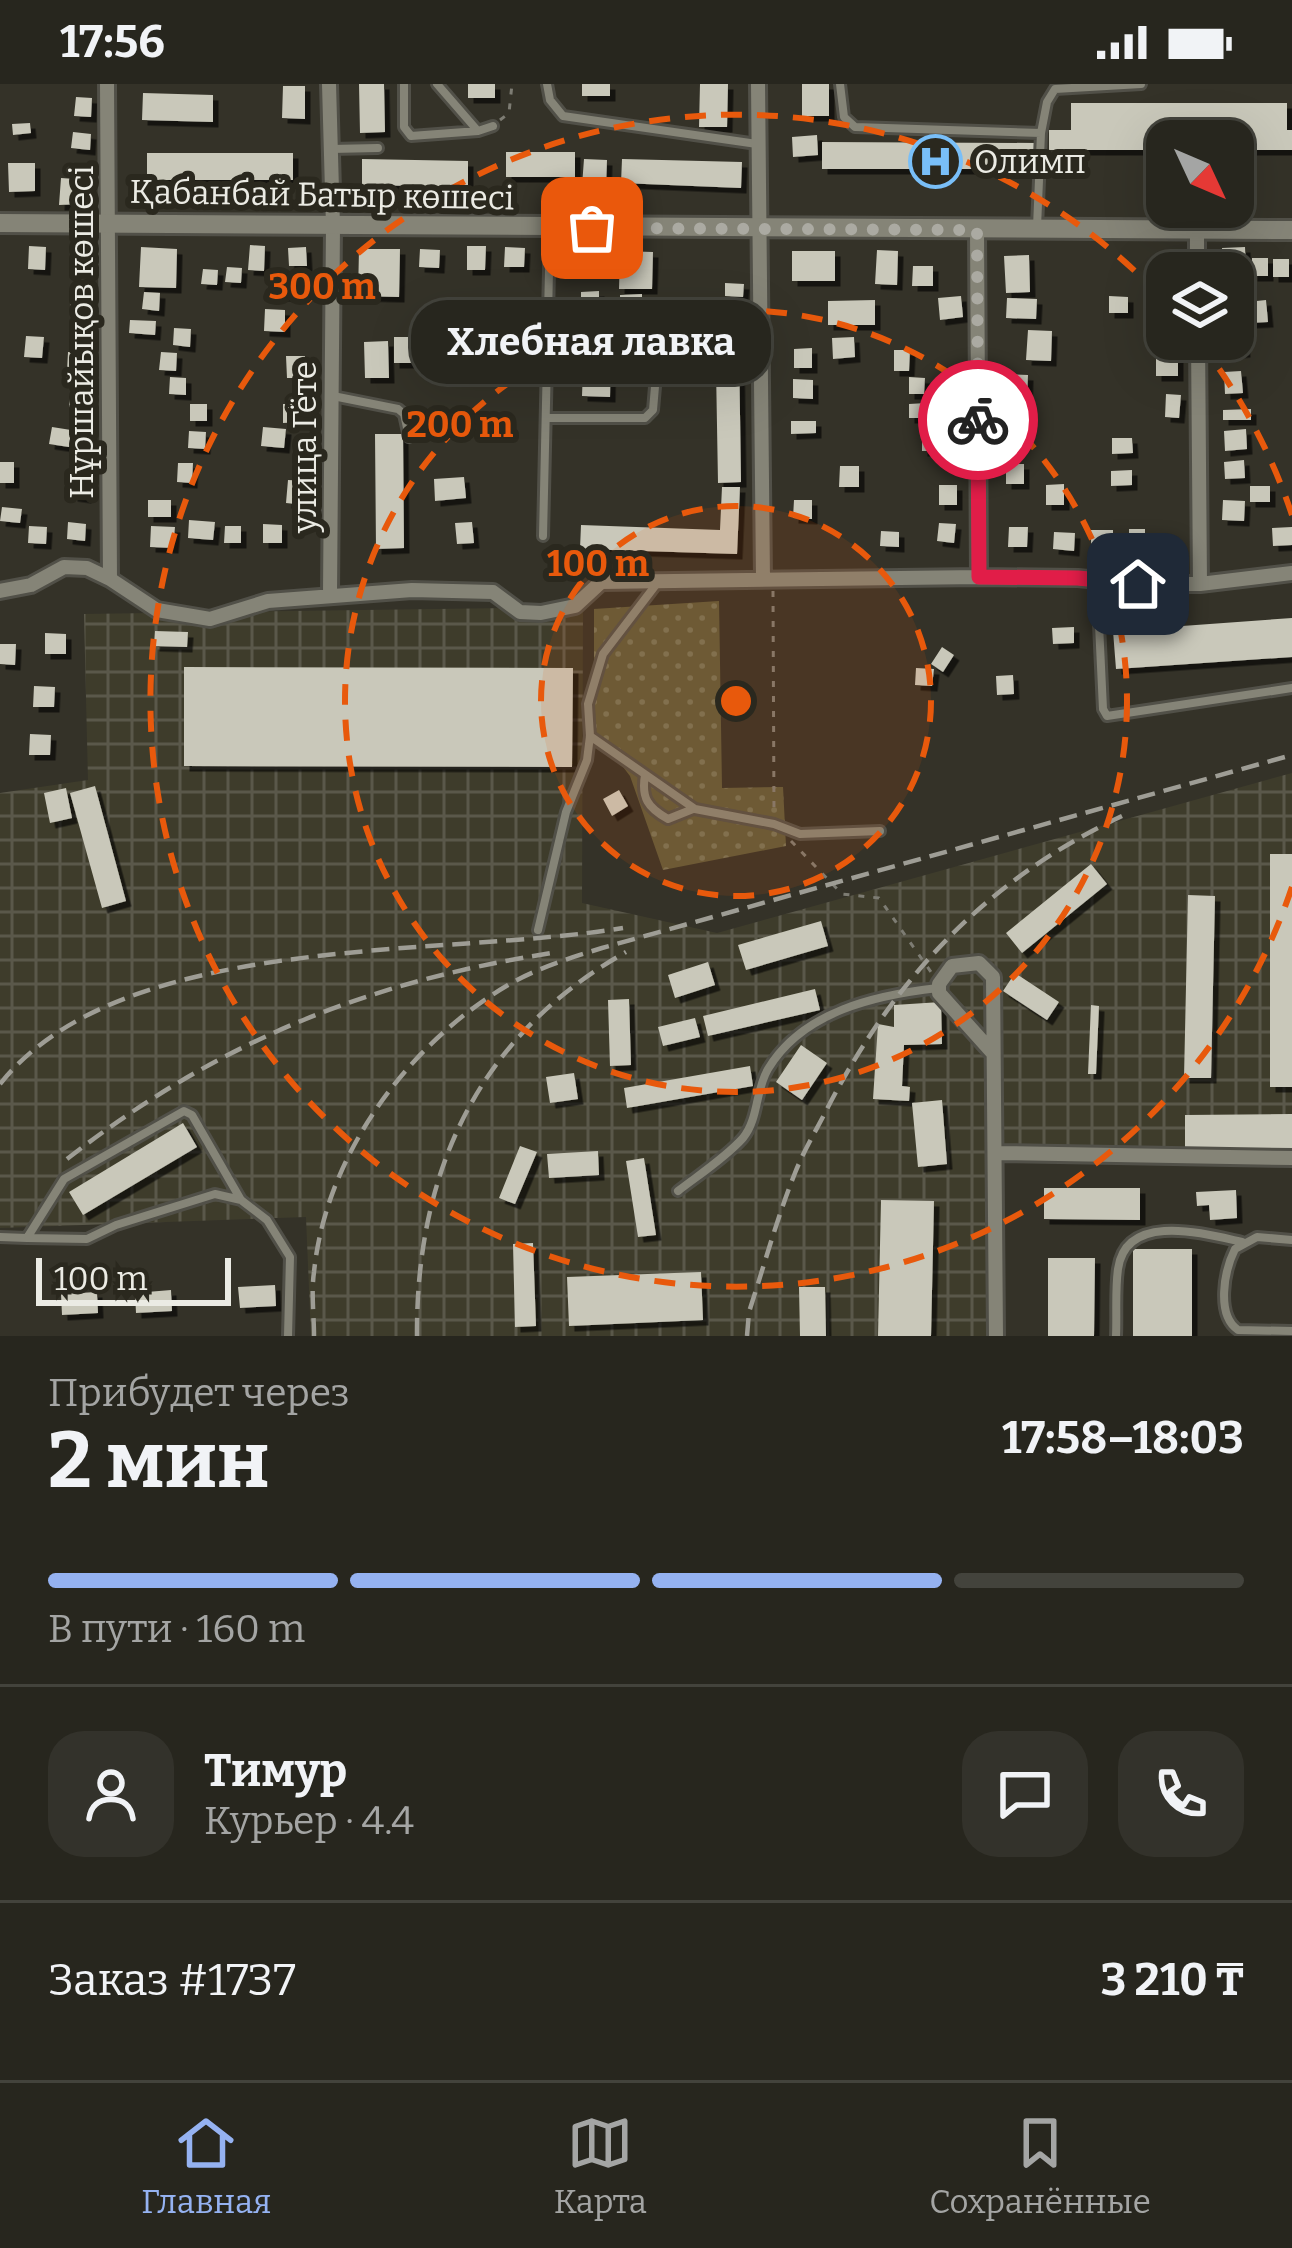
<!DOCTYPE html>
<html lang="ru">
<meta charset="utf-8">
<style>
:root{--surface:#27261e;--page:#33322b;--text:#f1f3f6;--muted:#a4a5a4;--line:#43433c;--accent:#95b2f1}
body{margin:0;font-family:Bitter,serif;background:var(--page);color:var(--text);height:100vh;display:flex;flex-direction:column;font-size:45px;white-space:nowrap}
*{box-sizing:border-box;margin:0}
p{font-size:39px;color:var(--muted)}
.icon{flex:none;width:66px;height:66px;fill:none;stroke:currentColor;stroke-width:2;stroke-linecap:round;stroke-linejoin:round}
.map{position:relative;height:1252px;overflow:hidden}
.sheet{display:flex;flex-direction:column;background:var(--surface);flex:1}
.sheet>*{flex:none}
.needle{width:78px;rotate:134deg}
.tools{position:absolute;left:1146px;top:36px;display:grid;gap:24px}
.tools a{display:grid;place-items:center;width:108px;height:108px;border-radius:24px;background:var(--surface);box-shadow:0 12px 48px #0002,0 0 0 3px var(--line);font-size:60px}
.scale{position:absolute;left:36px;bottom:30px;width:195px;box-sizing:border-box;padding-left:12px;border:6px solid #ebebe4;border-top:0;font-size:33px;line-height:42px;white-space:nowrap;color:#ebebe4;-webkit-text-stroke:9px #2a281e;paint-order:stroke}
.pin{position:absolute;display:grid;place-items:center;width:102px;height:102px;color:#fff;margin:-51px;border-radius:24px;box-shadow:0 6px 18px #0006}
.courier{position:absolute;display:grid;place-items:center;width:120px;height:120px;margin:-60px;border:9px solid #e11d48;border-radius:50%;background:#fff;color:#222;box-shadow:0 3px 15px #0007}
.bubble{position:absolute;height:84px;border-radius:36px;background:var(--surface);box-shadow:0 12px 48px #0002,0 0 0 3px var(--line);font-size:39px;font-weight:700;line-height:84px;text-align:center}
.head em{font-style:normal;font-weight:700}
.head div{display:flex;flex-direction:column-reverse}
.head{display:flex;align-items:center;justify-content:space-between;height:204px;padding:0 48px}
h1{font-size:78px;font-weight:700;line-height:90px}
.bar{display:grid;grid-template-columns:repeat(4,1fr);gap:18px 12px;align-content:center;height:144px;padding:0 48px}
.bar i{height:15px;border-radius:9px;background:var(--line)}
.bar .active{background:var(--accent)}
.bar p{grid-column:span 4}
.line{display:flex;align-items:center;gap:30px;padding:0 48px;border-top:3px solid var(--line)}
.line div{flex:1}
.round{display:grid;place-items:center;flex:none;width:126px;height:126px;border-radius:36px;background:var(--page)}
.status{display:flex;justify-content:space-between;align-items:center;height:84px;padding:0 60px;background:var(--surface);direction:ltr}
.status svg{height:33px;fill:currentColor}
.menu{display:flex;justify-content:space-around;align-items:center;height:168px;border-top:3px solid var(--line);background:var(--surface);font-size:33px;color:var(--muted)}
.menu a{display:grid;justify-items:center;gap:6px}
.menu .active{color:var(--accent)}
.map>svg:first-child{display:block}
.industrial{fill:url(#industrial-grid)}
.park{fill:url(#park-dots)}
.building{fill:#c9c8ba;filter:url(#shadow)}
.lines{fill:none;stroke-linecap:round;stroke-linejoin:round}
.lane-casing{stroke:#515048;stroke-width:14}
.street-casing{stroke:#515048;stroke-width:20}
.secondary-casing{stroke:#515048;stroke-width:24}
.path{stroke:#7d7c73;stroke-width:3;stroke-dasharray:6 9;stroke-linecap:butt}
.lane{stroke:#858477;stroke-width:8}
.street{stroke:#858477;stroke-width:14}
.secondary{stroke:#858477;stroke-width:18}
.rail{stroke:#9e9d95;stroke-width:4.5;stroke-dasharray:18 9;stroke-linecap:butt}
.done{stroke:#abaaa2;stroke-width:12;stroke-dasharray:0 21.6}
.route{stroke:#e11d48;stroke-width:15}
.ring{fill:none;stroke:#e8590c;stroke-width:6;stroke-dasharray:21 15}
.labels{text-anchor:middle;stroke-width:12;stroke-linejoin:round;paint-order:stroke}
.poi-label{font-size:33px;fill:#ebebe4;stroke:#2a281e;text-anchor:start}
.street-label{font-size:33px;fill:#ebebe4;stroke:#2a281e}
.centre{fill:#e8590c;stroke:#2a281e;stroke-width:6}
.ring-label{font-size:36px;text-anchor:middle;font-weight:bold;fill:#e8590c;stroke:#2a281e;stroke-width:12;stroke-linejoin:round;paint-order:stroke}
</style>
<div class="status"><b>17:56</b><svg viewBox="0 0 49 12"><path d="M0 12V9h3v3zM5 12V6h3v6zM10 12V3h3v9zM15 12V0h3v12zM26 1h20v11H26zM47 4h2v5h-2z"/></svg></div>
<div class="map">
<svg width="1292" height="1252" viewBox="0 0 1292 1252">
<defs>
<pattern id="industrial-grid" width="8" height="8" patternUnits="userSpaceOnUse" patternTransform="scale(3)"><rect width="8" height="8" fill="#3e3c2b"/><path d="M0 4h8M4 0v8" fill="none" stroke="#5a584a"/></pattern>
<pattern id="park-dots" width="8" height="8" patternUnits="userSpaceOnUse" patternTransform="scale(3)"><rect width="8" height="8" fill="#5e5b3c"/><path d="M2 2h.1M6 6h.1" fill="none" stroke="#757358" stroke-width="1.8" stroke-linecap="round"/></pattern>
<filter id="shadow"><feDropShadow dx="5.5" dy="5.5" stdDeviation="0" flood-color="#0009"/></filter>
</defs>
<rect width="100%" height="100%" fill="#343228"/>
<path class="industrial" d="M583,523l-1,296 135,30 575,-160v391l-293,-5 1,177h-689l-5,-119 -306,11v-435l88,-13 -4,-166z"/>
<path class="park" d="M719,517l3,187 61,-1 3,59 -123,24 -33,-94 -36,-47v-120z"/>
<path class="building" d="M359,0h25l1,48 -25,1z
M468,0h27v14h-27z
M582,0h28v12h-28z
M700,0h28l-1,43h-28z
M802,0h27v32h-27z
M283,2h22v33l-23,-1z
M143,9l70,2v27l-71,-2z
M76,13l16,1 -1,19 -17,-1z
M1071,19h216v27h5v20h-59v-9h-66v9h-118v-20h22z
M30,39l1,10 -18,2 -1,-11z
M73,48l18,2 -1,16 -19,-2z
M817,51l1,20 -25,2 -1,-20z
M822,58l215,1v26h-215z
M506,68h69v25h-69z
M147,69h146v27h-146z
M362,75l106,2v26l-106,-2z
M584,75l23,1 -1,27 -24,-1z
M622,75l120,3 -1,26 -120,-5z
M8,79h27v28l-26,1z
M61,94l28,2v18l-8,6 -22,1z
M250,161l15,1 -1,25 -16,-1z
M29,162l17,1 -1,23 -17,-1z
M467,162h19l-1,24h-18z
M141,163l36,2 -1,39 -37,-1z
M306,163l1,19h-18l-1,-18z
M505,163l20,1 -1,19h-20z
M1245,163l2,40h-14v-14h-10l-1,-25z
M73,165h13l-1,23h-13z
M359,165h41l-1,48 -41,-1z
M420,165l20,1 -1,18 -20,-1z
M877,166l21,1 -1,34 -22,-1z
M620,167l33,1 -1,37h-33z
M792,167h43v30h-43z
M1029,171l1,37 -24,1 -2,-37z
M1252,174h16v18h-16z
M1273,175h16v18h-16z
M913,182h20v20h-21z
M227,183l15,1 -1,15 -16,-1z
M203,185l15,1 -1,15 -16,-1z
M277,193h18l1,19h-19z
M1147,195h20v14h-20z
M725,199l19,1 -1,13 -18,-1z
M599,207v16h-18v-15z
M144,208l16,1 -1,18 -17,-2z
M71,209l17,1 -2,19 -16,-2z
M642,210v21l-22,1v-21z
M961,212l2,21 -23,3 -2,-22z
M1109,212l19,1v16h-19z
M1007,214l30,1 -1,20 -30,-1z
M875,216v25h-47v-24z
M1266,216l2,22 -19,1 -2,-21z
M265,225l20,1v22l-21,-1z
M1159,227h8v19h-7z
M72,231l17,1 -2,19 -16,-2z
M130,236l26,1 -1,14 -26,-2z
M174,244l17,1 -1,18 -17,-2z
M1028,246l24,1 -1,30 -25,-1z
M1243,247l2,21 -20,2 -1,-15h9v-7z
M26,252l18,1 -2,21 -18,-1z
M394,253h146v26h-146z
M854,253l1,20 -22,2 -1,-21z
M584,255h27l-1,58 -28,-1z
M388,257l1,37h-24l-1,-36z
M739,263l2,135 -23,1 -2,-115h-22v-20z
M812,264v20h-18v-19z
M894,266h16l-1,21h-15z
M68,268l23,1 -1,19 -23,-1z
M161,268l16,1 -1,18 -17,-1z
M286,272h19v22h-18z
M1156,273h22v19h-22z
M1241,287l2,22 -18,1 -1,-22z
M1004,290l24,1 -1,23 -23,-1z
M170,293l16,1v17l-17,-1z
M909,293l16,1 -1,16h-15z
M793,295l20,1v19l-20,-1z
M1166,310l15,1 -2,23 -14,-1z
M70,313l19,1v13l-20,-1z
M926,319v15h-17v-14z
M190,320h17v17h-17z
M283,320h19l1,18 -20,1z
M1251,325v11h-28v-10z
M1005,330h23v23l-22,1z
M791,337h25v12l-25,1z
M52,343l19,3 -2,17 -20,-3z
M263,343l23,2 -2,19 -23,-2z
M1246,345l1,20 -22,2 -1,-20z
M189,347l17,1 -1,17 -17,-1z
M375,350h28l1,114 -28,1z
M922,353h21l-1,14h-20z
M1112,354h20l1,15 -21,1z
M1244,376l1,18 -20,1 -1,-17z
M0,378h14v21h-14z
M178,379h15l-1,20 -15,-1z
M1006,380h18v20h-18z
M840,382h19v21h-20z
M1132,386v15l-21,1v-15z
M464,393l2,21 -31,3 -1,-22z
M74,394l14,2 -2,18 -14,-2z
M288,396l19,1 -2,24 -19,-2z
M1064,400v21h-18v-20z
M939,401h18v20h-18z
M1250,402h20v16h-20z
M722,403h18l-3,67 -157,-5 1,-24 139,5z
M148,416h23v17h-23z
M794,416h18v19l-19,-1z
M1223,416l22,1 -1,20 -22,-1z
M2,423l20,2 -2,14 -20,-2z
M189,436l26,2 -2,18 -25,-2z
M68,438l18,2 -1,17 -18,-2z
M472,438l2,21 -17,1 -2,-21z
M939,439l17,1 -2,19 -17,-2z
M263,440l19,1v18h-19z
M29,442l18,1 -1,17 -18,-1z
M151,442l24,1 -2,21 -23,-1z
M225,442h16v17h-17z
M1009,443h19l-1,20h-19z
M1292,443v18l-19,1 -1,-18z
M1129,445h16v20h-16z
M1091,446h22v17h-22z
M881,447l18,1v15l-19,-1z
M1054,448l21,1 -1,18 -21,-2z
M1292,534v39l-176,12 -3,-38z
M1074,543v16l-21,1 -1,-16z
M155,547l33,1 -1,15 -33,-1z
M45,549l21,1v20h-21z
M0,560h16l-1,21 -15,-1z
M942,563l12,8 -11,17 -12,-8z
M184,583l389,1 -1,99 -388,-1z
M916,584l18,1 -2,17 -17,-1z
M1013,591l1,19 -17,1 -1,-19z
M34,602l21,1 -1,20h-21z
M30,650l21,1 -1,20h-21z
M95,702l31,115 -24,7 -32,-115z
M66,704l6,30 -22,5 -6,-30z
M619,706l9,16 -16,10 -9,-17z
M1270,770h22v233h-22z
M1091,780l16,20 -85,69 -16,-20z
M1188,811l27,1 -4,182h-27z
M821,837l7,25 -82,24 -8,-25z
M708,878l7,23 -40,13 -7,-23z
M1015,889l44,29 -12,18 -44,-29z
M815,905l5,21 -112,26 -5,-20z
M629,915l2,66 -21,1 -2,-66z
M941,918l1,42 -38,1 -2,41 8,1 -1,14 -36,-2 5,-75 16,3v-22z
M1091,921l8,1 -3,68h-8z
M695,934l5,19 -37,9 -5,-19z
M801,961l26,18 -25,37 -26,-18z
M750,982l3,20 -126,22 -3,-20z
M574,989l4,26 -28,4 -4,-26z
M942,1016l5,64 -29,3 -6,-64z
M1292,1030v37h-107v-36z
M183,1039l14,24 -114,68 -14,-23z
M520,1062l17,6 -22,52 -16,-6z
M598,1067l1,24 -50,3 -2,-24z
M644,1074l12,77 -18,2 -12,-76z
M1044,1104h96v32l-96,-1z
M1236,1106l1,28 -27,2 -1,-15 -12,1 -1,-14z
M881,1116l53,1 -3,135h-53z
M533,1159l3,83 -21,1 -2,-83z
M1133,1165h59v87h-59z
M1048,1174h47l-1,78h-46z
M701,1188l2,48 -134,6 -2,-49z
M275,1201l1,21 -36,2 -2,-21z
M799,1203h26l1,49h-26z
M171,1206l1,21 -36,2 -1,-20z
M97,1208l1,21 -36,2 -1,-21z"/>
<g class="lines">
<defs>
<path id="lane" d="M404,0v43l7,9 67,-5 15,-5
M437,0l40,46
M547,0l3,16 13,16 194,28
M840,0l4,33 11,10 186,6 6,-31 8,-13 86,-5
M331,65l47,-1
M1037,143l4,-94
M333,312l65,13 6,5 5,23
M547,334h98l8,-8 7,-82 14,-10 85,4
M543,452l7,-309
M1097,498l6,127 4,7 185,-28
M590,652l105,73 79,15 26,10 80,-3
M645,691c-4,23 3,33 23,44l25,-10
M538,846l28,-118 21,-52 3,-24 -2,-32 15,-50 55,-72
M678,1107c22,-17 47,-33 65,-53 16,-20 12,-47 25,-69 35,-58 108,-74 170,-81
M241,1116l-26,-6 -99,31 -29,14 -60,-1 37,-59 120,-68 8,4 49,85 26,20 23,37 -2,79
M0,1153l27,1
M1292,1156l-35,-3 -22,12c-11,22 -19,66 3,81l54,1
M1116,1252c1,-22 -1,-46 2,-67 8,-58 88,-35 124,-27"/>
<path id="street" d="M107,0l3,495
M329,0l4,142 -3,368
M758,0l5,495
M977,145l2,348
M1197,147v42
M1198,255l2,245
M0,507l31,-6 33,-18 23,1 23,11 47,31 53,9 58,-18 144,-11 81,2 27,20 21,1 34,-7 26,-24 378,-5 99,1 61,6h61l92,-11
M992,968l-53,-59v-9l13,-18 27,-3 14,14 3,359
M997,1069l295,5"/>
<path id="secondary" d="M0,139l1292,7"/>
</defs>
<use href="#lane" class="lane-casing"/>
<use href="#street" class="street-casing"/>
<use href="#secondary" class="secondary-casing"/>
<path class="path" d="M500,36l9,-7 3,-29
M773,507l1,224
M791,757l51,53 37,4 52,74"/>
<use href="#lane" class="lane"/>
<use href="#street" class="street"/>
<use href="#secondary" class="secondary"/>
<path class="rail" d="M0,1000c123,-154 443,-126 623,-156
M67,1075c152,-118 301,-178 491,-207
M314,1252c0,-21 -3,-43 0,-64 12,-118 94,-228 194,-287 29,-17 62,-27 94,-37l690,-193
M417,1252c-1,-166 62,-301 209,-384
M747,1252l2,-24c15,-46 28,-94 46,-139 9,-23 22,-44 33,-66 68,-131 160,-228 294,-291"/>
</g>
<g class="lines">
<path class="done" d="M592,144l385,2 1,190"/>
<path class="route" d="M978,336l1,157 99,1 60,6"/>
</g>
<circle cx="736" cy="617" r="195" fill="#e8590c" fill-opacity=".12"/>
<g class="ring">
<circle cx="736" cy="617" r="195"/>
<circle cx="736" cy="617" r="391"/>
<path d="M1292 803A586 586 0 1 1 1165 217M1198 256A586 586 0 0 1 1292 431"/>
</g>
<defs>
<symbol id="hospital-ring" viewBox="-11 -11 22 22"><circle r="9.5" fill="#2a281e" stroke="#79bff8" stroke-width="1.5"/><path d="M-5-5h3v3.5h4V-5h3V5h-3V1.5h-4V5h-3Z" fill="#79bff8"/></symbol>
</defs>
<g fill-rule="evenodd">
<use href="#hospital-ring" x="906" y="48" width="59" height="59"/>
</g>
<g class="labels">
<g class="poi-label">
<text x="974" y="89">Олимп</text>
</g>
<g class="street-label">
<text transform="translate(322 110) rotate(1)" y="12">Қабанбай Батыр көшесі</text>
<text transform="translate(81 248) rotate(-90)" y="12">Нұршайықов көшесі</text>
<text transform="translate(304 363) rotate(-90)" y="12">улица Гёте</text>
</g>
</g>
<circle cx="736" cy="617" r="18" class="centre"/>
<g class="ring-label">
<text x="322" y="215">300 m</text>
<text x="460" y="353">200 m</text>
<text x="598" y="492">100 m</text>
</g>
</svg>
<div class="tools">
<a><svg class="needle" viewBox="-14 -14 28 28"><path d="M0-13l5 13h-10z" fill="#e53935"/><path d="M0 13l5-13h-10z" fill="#a4a5a4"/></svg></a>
<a><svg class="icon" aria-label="layers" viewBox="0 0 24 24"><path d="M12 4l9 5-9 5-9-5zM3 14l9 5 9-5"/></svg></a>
</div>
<div class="scale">100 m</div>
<div class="pin" style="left:592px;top:144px;background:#ea580c"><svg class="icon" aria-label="bag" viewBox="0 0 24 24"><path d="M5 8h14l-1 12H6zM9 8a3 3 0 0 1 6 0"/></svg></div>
<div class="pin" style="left:1138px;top:500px;background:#1f2937"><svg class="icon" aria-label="home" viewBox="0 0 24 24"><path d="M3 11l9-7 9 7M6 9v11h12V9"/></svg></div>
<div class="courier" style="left:978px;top:336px"><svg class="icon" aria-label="bike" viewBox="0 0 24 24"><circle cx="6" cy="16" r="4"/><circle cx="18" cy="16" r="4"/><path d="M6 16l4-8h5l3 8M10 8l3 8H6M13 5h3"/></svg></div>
<div class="bubble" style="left:411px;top:216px;width:360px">Хлебная лавка</div>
</div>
<section class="sheet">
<div class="head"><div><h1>2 мин</h1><p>Прибудет через</p></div><em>17:58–18:03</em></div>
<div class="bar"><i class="active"></i><i class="active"></i><i class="active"></i><i></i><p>В пути · 160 m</p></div>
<div class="line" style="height:216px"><a class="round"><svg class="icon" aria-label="person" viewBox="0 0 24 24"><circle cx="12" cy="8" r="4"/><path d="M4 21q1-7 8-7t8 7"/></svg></a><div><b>Тимур</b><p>Курьер · 4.4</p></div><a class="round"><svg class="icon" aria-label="chat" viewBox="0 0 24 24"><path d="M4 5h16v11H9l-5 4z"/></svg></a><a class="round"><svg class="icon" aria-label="phone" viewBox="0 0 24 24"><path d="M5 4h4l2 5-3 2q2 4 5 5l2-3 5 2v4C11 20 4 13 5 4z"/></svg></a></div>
<div class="line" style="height:156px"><div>Заказ #1737</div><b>3 210 ₸</b></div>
</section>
<nav class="menu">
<a class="active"><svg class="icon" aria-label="home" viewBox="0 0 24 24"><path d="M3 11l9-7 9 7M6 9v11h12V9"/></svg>Главная</a>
<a><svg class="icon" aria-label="map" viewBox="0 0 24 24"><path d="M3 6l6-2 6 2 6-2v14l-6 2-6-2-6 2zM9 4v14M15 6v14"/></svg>Карта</a>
<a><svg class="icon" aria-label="saved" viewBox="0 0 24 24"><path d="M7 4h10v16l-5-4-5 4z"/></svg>Сохранённые</a>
</nav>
